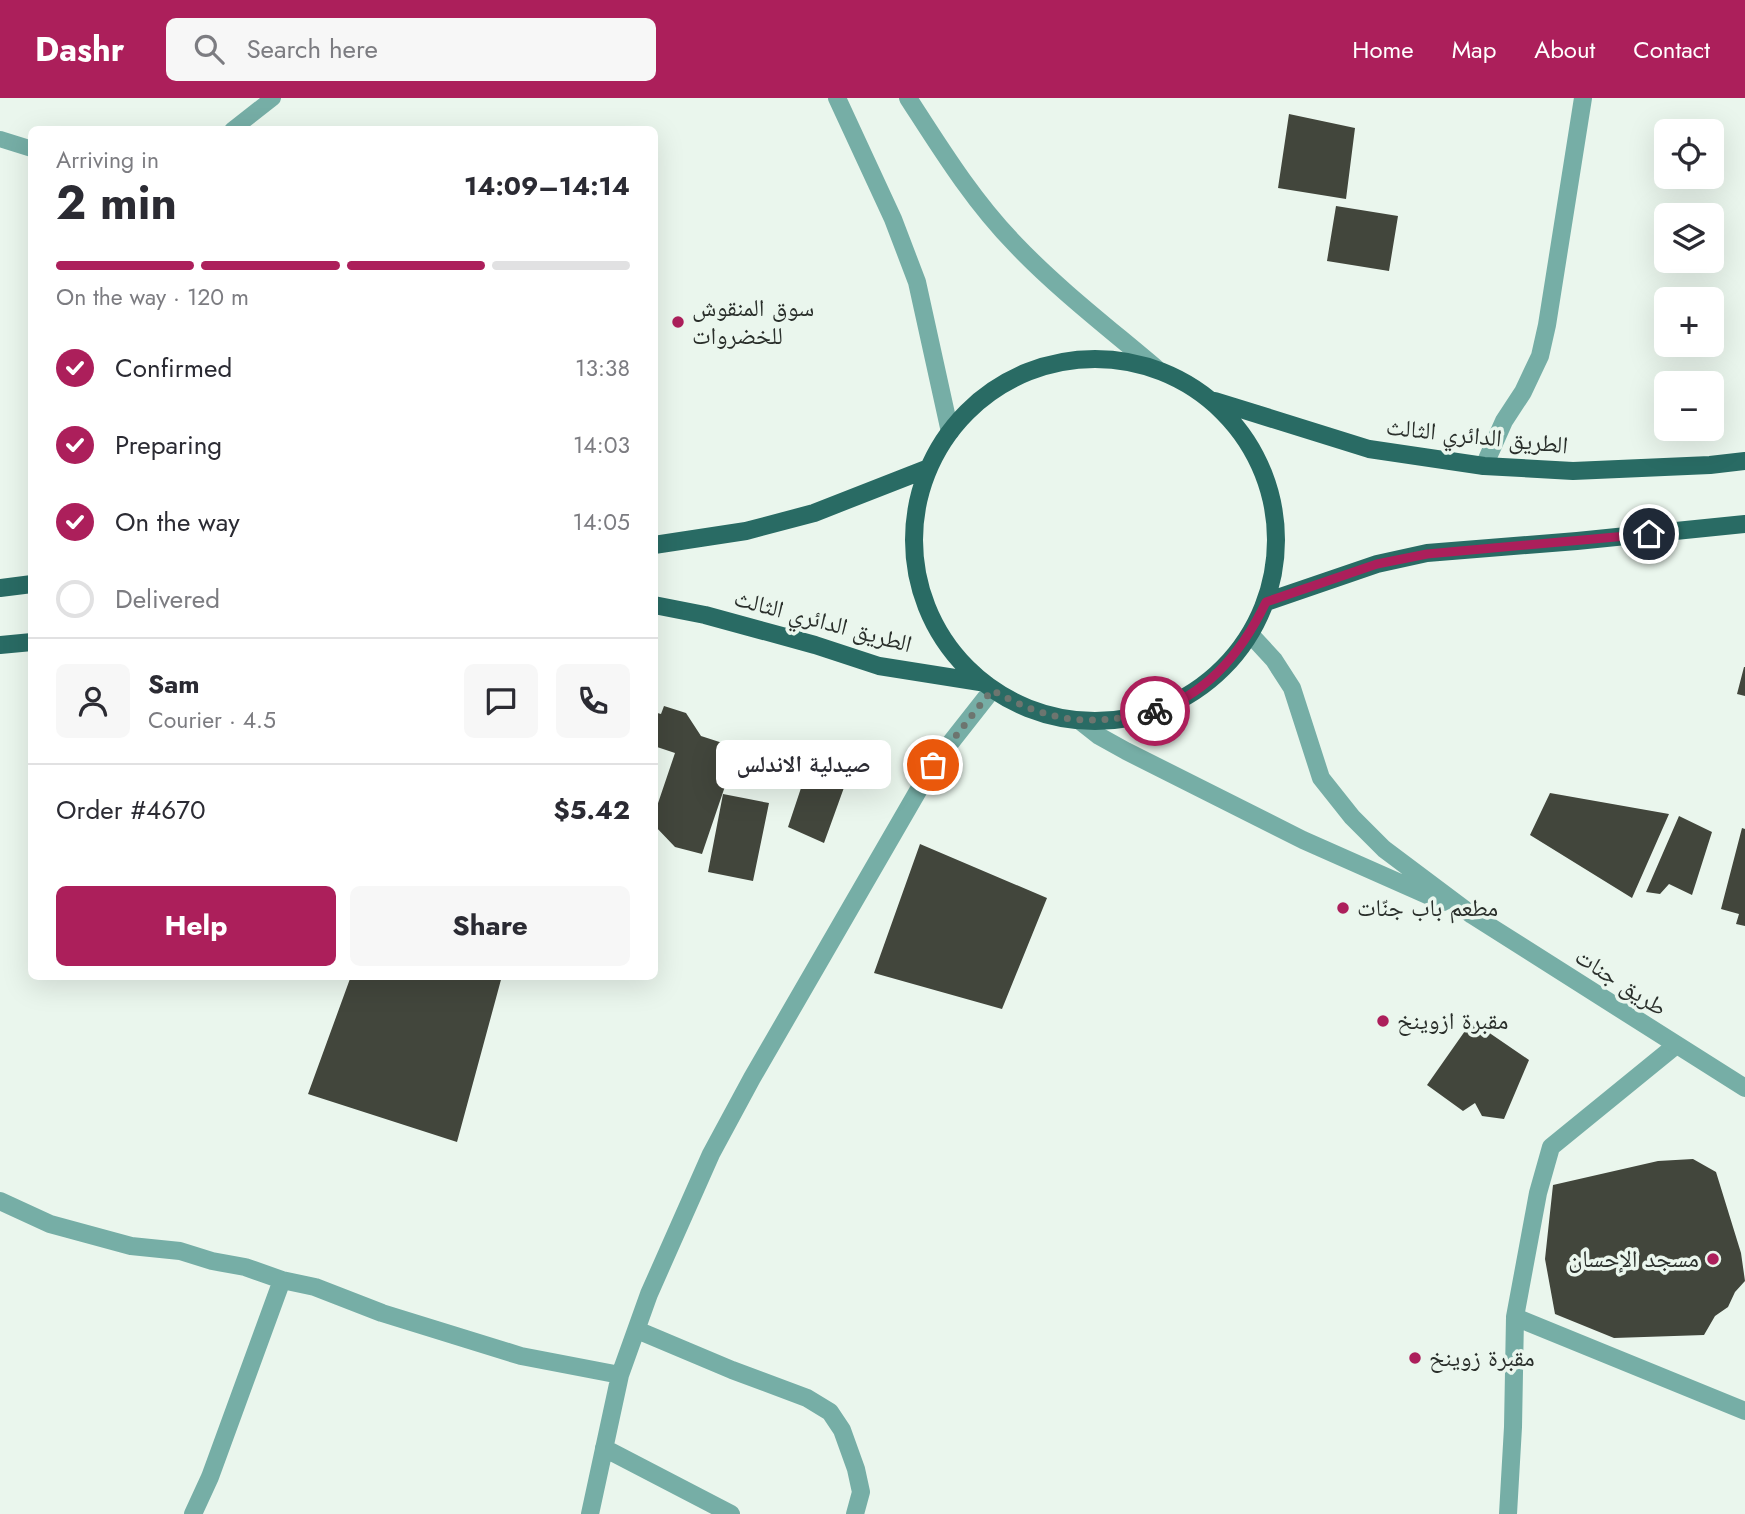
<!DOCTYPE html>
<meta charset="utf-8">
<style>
:root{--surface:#fff;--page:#f7f7f7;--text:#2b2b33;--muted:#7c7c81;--line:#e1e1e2;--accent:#ac1f5b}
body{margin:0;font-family:Jost,"Noto Naskh Arabic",sans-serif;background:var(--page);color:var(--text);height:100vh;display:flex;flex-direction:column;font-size:26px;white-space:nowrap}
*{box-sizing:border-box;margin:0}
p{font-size:23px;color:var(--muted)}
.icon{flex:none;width:38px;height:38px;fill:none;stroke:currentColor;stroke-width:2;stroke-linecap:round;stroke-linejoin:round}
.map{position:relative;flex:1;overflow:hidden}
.panel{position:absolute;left:28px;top:28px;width:630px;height:854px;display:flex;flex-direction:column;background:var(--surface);border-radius:10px;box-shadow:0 7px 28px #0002}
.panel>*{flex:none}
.buttons{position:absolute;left:1654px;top:21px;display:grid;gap:14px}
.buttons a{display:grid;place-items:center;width:70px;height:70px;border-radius:10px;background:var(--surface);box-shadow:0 7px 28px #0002;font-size:35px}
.pin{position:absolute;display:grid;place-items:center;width:60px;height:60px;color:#fff;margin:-30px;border:4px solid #fff;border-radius:50%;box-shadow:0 2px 7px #0007}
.courier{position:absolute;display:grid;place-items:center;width:70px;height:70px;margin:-35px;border:5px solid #ac1f5b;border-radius:50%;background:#fff;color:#222;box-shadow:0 2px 9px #0007}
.bubble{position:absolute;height:49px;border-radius:10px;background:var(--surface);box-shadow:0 7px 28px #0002;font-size:23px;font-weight:700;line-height:49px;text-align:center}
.headline em{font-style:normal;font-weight:700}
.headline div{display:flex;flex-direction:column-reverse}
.headline{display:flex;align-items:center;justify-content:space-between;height:119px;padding:0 28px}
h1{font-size:46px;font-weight:700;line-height:52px}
.bar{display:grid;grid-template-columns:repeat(4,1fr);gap:10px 7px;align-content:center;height:84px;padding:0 28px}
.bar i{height:9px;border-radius:5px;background:var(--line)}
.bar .active{background:var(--accent)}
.bar p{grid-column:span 4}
.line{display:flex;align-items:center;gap:18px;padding:0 28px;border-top:2px solid var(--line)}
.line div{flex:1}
.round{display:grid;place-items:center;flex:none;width:74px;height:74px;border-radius:10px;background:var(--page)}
ol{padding:0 28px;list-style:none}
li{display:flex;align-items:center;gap:21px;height:77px}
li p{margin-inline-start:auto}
li .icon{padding:7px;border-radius:50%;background:var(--accent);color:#fff;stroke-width:4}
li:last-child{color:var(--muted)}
li i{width:38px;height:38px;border:4px solid var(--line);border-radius:50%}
.primary-button{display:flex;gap:14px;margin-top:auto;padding:14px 28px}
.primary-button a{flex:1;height:80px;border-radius:10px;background:var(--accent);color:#fff;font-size:28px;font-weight:700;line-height:80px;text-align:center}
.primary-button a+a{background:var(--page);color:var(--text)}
header{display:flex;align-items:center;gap:42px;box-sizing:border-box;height:98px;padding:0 35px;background:var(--accent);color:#fff}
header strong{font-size:33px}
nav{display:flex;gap:38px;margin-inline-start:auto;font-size:24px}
.search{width:490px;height:63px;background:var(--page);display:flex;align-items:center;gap:18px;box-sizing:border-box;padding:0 24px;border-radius:10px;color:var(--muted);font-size:26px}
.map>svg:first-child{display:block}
.building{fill:#42463c}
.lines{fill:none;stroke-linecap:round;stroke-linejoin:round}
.service{stroke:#76aea6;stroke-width:16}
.minor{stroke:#76aea6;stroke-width:18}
.tertiary{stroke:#76aea6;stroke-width:18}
.primary{stroke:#296b64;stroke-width:18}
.done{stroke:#6d756f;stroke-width:7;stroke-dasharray:0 12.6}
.route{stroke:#ac1f5b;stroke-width:9}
.poi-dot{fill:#ac1f5b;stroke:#eaf6ed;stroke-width:2.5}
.labels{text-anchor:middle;stroke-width:7;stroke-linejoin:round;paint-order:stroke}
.poi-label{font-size:24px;fill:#2a2f2b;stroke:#eaf6ed;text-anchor:start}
.street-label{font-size:24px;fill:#2a2f2b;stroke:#eaf6ed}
</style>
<header>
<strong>Dashr</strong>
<div class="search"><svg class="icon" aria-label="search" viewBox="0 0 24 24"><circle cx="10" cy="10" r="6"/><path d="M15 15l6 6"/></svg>Search here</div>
<nav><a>Home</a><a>Map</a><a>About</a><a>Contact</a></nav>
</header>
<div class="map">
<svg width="1745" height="1416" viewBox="0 0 1745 1416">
<rect width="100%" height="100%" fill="#eaf6ed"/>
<path class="building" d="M1289,16l66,14 -9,71 -68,-11z
M1336,108l62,10 -9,55 -62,-10z
M1744,569h1v29l-8,-2z
M664,608l22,7 15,23 37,12 -36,106 -27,-7 -21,-22v-10l21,-62 -21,-7v-34l7,2z
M807,672l39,12 -22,61 -36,-16z
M1550,695l119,21 -37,84 -102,-63z
M723,696l46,9 -16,78 -45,-9z
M1679,718l33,16 -20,63 -23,-11 -9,10 -14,-2z
M1742,730l3,1v97l-9,-2 3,-10 -18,-5z
M920,746l127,54 -45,111 -128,-36z
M351,878h151l-45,166 -149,-48z
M1472,923l57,39 -25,59 -22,-3 -7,-13 -12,8 -36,-26z
M1693,1061l23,13 25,81 4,28 -10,11 -7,15 -13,9 -11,19 -90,3 -59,-24 -10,-55 8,-74 105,-24z"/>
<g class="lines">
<path class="service" d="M232,32l41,-32
M0,41l32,10"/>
<path class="minor" d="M1484,368l20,-45 19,-29 17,-36 7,-31 36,-227
M0,1103l50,23 81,22 49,5 32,10 33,6 37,13 33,7 67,26 139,43 99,19
M1515,1219l230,94
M637,1232l95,40 75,28 23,14 12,18 14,39 5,23 -6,22
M604,1350l127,66
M193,1416l17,-37 72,-197
M590,1416l30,-139 29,-81 62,-140 41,-76 181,-313 59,-75
M1508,1416l5,-87 2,-110 23,-124 13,-46 124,-101"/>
<path class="tertiary" d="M837,0l56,121 24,63 33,150
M908,0c33,51 65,103 108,147 43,45 94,84 141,124
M1250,536l24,26 18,28 29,90 31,39 32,32 88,66 273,173
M1080,623l19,15 27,15 177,89 140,62"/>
<path class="primary" d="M914 442a181 181 0 1 1 362 0a181 181 0 1 1-362 0Z
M1215,303l154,48 115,17 89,5 137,-6 35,-4
M654,447l92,-14 68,-18 115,-45
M0,490l32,-4
M1266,504l111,-38 50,-11 150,-12 168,-17
M654,507l51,10 110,30 64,21 101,16
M0,547l32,-3"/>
</g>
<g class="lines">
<path class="done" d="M933,667l59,-75c58,33 98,37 163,21"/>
<path class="route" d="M1155,613c53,-17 88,-61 111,-109l111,-38 50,-10 222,-20"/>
</g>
<g class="poi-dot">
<circle cx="678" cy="224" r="7"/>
<circle cx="1343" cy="810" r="7"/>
<circle cx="1383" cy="923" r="7"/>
<circle cx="1713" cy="1161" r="7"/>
<circle cx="1415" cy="1260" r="7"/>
</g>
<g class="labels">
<g class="poi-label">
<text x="692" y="218">سوق المنقوش<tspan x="692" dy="28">للخضروات</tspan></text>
<text x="1357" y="818">مطعم باب جنّات</text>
<text x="1397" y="931">مقبرة ازوينخ</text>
<text x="1699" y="1169" text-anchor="end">مسجد الإحسان</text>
<text x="1429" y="1268">مقبرة زوينخ</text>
</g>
<g class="street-label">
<text transform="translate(1477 338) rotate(6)" y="8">الطريق الدائري الثالث</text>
<text transform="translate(823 523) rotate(15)" y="8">الطريق الدائري الثالث</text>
<text transform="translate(1621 884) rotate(33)" y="8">طريق جنات</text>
</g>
</g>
</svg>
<div class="buttons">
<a><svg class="icon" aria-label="locate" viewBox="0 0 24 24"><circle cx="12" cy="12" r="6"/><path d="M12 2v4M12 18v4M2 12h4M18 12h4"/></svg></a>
<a><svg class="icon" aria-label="layers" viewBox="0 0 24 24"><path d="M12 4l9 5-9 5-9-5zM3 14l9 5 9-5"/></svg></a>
<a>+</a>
<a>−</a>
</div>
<div class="pin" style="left:933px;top:667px;background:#ea580c"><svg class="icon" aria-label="bag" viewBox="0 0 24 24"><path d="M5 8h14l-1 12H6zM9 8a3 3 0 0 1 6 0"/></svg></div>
<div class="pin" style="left:1649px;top:436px;background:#1f2937"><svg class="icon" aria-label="home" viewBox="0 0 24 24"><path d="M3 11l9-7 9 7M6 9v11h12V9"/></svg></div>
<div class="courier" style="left:1155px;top:613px"><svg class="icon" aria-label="bike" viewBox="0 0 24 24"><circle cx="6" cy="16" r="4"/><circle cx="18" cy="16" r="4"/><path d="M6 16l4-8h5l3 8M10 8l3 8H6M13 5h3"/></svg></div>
<div class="bubble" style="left:716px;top:642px;width:175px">صيدلية الاندلس</div>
<section class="panel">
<div class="headline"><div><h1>2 min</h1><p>Arriving in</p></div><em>14:09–14:14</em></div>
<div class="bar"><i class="active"></i><i class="active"></i><i class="active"></i><i></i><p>On the way · 120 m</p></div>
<ol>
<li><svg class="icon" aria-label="check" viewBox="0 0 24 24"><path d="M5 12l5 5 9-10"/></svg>Confirmed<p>13:38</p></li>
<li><svg class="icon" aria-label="check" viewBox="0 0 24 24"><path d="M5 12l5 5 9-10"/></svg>Preparing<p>14:03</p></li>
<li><svg class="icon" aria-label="check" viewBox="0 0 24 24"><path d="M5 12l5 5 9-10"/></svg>On the way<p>14:05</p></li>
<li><i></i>Delivered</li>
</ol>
<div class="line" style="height:126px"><a class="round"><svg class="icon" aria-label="person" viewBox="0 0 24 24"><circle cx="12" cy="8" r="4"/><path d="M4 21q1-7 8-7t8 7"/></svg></a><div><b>Sam</b><p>Courier · 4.5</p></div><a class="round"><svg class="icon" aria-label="chat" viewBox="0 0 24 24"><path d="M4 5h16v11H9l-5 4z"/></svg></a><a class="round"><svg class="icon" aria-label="phone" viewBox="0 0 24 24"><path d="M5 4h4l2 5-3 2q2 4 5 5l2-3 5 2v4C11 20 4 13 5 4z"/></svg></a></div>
<div class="line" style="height:91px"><div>Order #4670</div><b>$5.42</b></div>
<div class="primary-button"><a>Help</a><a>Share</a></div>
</section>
</div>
